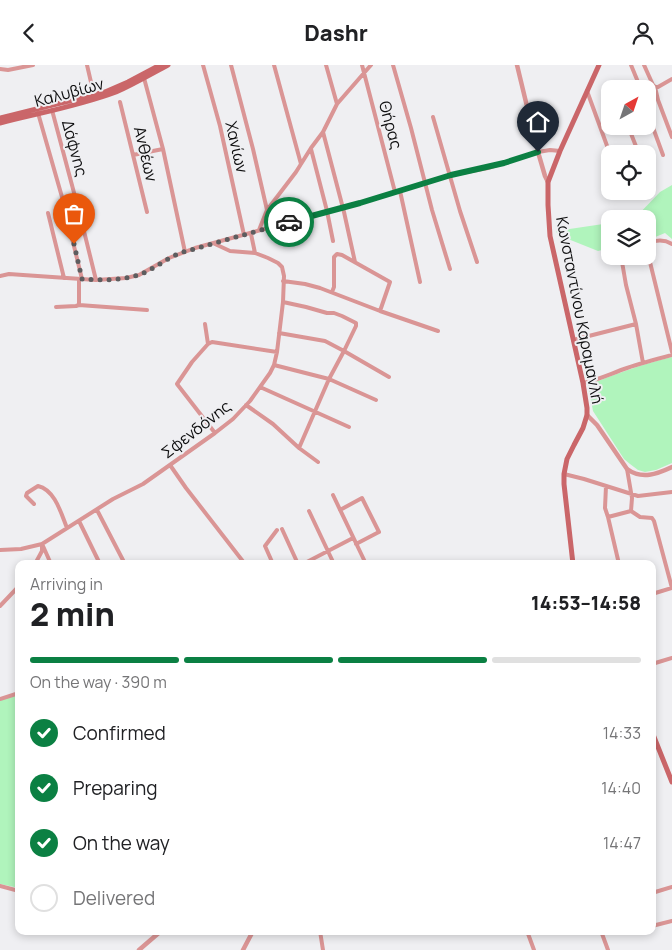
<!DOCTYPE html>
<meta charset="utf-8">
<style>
:root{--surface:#fff;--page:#f2f2f2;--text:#202124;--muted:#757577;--line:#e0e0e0;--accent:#0b8043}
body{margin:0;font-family:Manrope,sans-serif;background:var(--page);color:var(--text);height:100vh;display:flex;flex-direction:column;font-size:19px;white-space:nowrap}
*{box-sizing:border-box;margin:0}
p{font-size:16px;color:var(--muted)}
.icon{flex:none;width:28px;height:28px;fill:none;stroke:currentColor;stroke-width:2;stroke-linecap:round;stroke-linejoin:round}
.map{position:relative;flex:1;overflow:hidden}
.details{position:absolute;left:15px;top:495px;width:641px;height:375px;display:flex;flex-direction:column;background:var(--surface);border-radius:10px;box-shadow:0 2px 8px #0003}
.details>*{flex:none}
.needle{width:32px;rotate:40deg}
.fabs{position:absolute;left:601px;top:15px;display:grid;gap:10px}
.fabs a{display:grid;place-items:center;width:55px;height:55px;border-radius:10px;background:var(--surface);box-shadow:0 2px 8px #0003;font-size:25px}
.pin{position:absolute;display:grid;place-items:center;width:42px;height:42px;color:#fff;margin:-51px -21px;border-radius:50% 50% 50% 0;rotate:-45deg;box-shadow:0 0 5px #0007}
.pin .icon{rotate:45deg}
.courier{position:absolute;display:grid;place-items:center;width:50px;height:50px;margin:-25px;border:4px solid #0b8043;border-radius:50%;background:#fff;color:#222;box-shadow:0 1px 6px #0007}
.overview em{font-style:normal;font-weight:800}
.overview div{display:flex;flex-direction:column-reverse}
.overview{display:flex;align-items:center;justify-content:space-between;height:85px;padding:0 15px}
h1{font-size:32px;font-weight:800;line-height:38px}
.bar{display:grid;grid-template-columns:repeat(4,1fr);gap:8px 5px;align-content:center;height:60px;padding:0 15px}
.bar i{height:6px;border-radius:4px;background:var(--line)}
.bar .current{background:var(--accent)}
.bar p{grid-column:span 4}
ol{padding:0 15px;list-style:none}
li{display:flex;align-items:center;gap:15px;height:55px}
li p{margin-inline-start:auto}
li .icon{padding:5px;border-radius:50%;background:var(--accent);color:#fff;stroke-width:4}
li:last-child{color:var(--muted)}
li i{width:28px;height:28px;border:2px solid var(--line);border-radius:50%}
header{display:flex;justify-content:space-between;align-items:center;height:65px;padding:0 15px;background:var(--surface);font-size:22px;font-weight:800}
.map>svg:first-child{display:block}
.green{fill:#b0f4bc}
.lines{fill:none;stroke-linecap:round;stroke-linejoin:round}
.minor{stroke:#da9595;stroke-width:4}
.tertiary{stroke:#da9595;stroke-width:4.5}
.secondary{stroke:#ca6669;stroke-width:5}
.done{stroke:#5d5d5f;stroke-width:5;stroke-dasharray:0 9}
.route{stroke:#0b8043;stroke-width:6}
.labels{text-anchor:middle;stroke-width:4;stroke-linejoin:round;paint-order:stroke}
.street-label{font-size:16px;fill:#0f0f10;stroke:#efeff2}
</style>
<header><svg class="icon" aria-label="back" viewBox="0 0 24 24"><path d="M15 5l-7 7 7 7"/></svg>Dashr<svg class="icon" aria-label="person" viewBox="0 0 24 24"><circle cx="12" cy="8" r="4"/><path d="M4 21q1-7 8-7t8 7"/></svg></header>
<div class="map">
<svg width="672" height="885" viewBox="0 0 672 885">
<rect width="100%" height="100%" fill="#efeff2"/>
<path class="green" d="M672,120v54l-7,-6 -17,7v-21h-14l26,-27z
M610,158v25l-12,3 -40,-16 -2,-4z
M672,292v106l-16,7 -11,2 -7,-2 -8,-6 -6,-5 -31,-48 -5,-26c27,-11 55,-21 84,-28z
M19,629v194l-19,-4v-185z"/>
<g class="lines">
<path class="minor" d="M87,0l7,30
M203,0l17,61 24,109
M231,0l22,84 14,61
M274,0l27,99
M326,0l11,39
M362,0l33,127
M393,0l18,63 21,82 18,59
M631,0l7,17 1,7
M644,0l9,20 2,2 3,13 14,37
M0,4l8,1 25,-5
M144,13l19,71 22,103
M655,22h3l14,-8
M587,26l23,63
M120,37l27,110
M52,45l29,109 15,61
M38,48l24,84 20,82
M648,49l15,41
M433,52l27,94 17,51
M628,61l11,28
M323,67l21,80 11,50
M311,84l16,62 6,30
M133,90l30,-6
M400,126l20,91
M48,148l16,65
M259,165l8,-20 29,-38 15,-24 12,-16 14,-28 34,-39
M648,178c8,-3 16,-4 24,1
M215,179l15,7 25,2
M648,189l24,98
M621,191l5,29 10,39 7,39
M0,211l9,-2 14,1 73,5 30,-2 13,-3 30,-17 26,-10 165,-45 91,-28 37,-7 50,-16 12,-2 10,1
M283,216l22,3 15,4 60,23 10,-29 -48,-27 -5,-1 -3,3v30l-2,5
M283,237l23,5 21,6h7l8,3 14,7v3l-12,25 -15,28 -30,69 19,14
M79,240l68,5
M56,242l20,-1 3,-1v-26
M380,246l58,20
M205,259l3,20 -16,18 -15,22 38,49
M279,268l46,8 19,10 45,26
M573,275l63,-16
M208,279l4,-2 65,10
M274,300l55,14 47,21
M583,318c15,-3 29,-10 44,-15 15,-5 30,-9 45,-13
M260,322l89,40
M246,340l27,19 26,24
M170,400l16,23 59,76
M627,404l5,29 -1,13
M564,409l20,5 54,17 34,-4
M606,421l-1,22 3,9 23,-6 9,6 12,1 2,3 18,67
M333,430l33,69
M34,439l-8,-8 1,-3 11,-7c17,4 23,27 29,42
M97,445l28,54
M340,445l22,-12 17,34 -2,1 -21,11
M309,446l25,53
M608,452l11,47
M79,456l21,43
M282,464l16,35
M43,481l8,18
M0,485l21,-1 21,-5 71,-45 30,-15 72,-51 18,-14 17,-18 20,-28 4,-8 3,-13 6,-50 1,-26 -2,-9 -4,-4 -10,-5 -13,-5 -4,-19
M35,499l7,-13v-7
M273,499l-8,-18 12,-16
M303,499l50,-26
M652,529l20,-6
M0,541l19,-20
M652,599l20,-6
M0,634l19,-6
M0,821l19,5
M652,828l20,-6
M652,861l20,-5
M320,866l3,19
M527,866l7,19
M601,866l7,19"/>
<path class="tertiary" d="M517,0l21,87 7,24 3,6
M587,350l10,10 30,44c15,11 30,5 45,-2
M139,885l22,-19
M243,885l10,-19"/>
<path class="secondary" d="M0,53l105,-26 23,-10 32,-17
M0,58c39,-10 79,-17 116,-31 18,-8 35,-18 52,-27
M573,499l-9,-80v-10l3,-15 7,-14 9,-17 4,-13v-7l-4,-25 -33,-147 -2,-31v-23l12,-31 39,-86
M652,667l20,50"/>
</g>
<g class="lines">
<path class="done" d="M74,179l8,35c18,1 38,2 56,-4 14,-4 27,-16 42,-22l109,-31"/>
<path class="route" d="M289,157l71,-19 91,-28 53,-12 34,-11"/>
</g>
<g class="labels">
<g class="street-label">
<text transform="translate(69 27) rotate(-15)" y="6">Καλυβίων</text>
<text transform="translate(391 60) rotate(75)" y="6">Θήρας</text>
<text transform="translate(237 82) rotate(77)" y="6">Χανίων</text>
<text transform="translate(75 83) rotate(75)" y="6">Δάφνης</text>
<text transform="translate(146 89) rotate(77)" y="6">Ανθέων</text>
<text transform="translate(580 245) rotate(79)" y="6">Κωνσταντίνου Καραμανλή</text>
<text transform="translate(196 364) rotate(-38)" y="6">Σφενδόνης</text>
</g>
</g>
</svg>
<div class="fabs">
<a><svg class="needle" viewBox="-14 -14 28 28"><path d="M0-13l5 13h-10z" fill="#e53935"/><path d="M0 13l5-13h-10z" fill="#757577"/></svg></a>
<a><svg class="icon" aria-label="locate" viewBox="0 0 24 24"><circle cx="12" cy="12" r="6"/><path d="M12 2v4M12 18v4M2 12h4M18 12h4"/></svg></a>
<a><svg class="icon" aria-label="layers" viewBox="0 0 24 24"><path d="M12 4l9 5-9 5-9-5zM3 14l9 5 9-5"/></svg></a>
</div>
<div class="pin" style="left:74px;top:179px;background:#ea580c"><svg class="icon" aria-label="bag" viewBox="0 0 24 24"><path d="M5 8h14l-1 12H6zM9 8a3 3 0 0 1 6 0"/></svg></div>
<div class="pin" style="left:538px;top:87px;background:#1f2937"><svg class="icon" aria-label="home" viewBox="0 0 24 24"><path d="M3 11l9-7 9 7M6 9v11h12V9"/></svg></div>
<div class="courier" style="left:289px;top:157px"><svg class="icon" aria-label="car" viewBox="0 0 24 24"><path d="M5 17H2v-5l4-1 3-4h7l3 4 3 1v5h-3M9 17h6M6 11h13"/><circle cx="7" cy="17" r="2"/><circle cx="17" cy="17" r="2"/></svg></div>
<section class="details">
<div class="overview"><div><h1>2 min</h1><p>Arriving in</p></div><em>14:53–14:58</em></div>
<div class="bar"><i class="current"></i><i class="current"></i><i class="current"></i><i></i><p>On the way · 390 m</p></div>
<ol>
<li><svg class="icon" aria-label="check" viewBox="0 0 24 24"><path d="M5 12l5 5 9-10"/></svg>Confirmed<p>14:33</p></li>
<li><svg class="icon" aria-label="check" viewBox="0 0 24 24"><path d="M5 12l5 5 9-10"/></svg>Preparing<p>14:40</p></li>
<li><svg class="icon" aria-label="check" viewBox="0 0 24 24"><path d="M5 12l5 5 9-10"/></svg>On the way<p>14:47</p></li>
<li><i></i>Delivered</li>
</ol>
</section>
</div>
